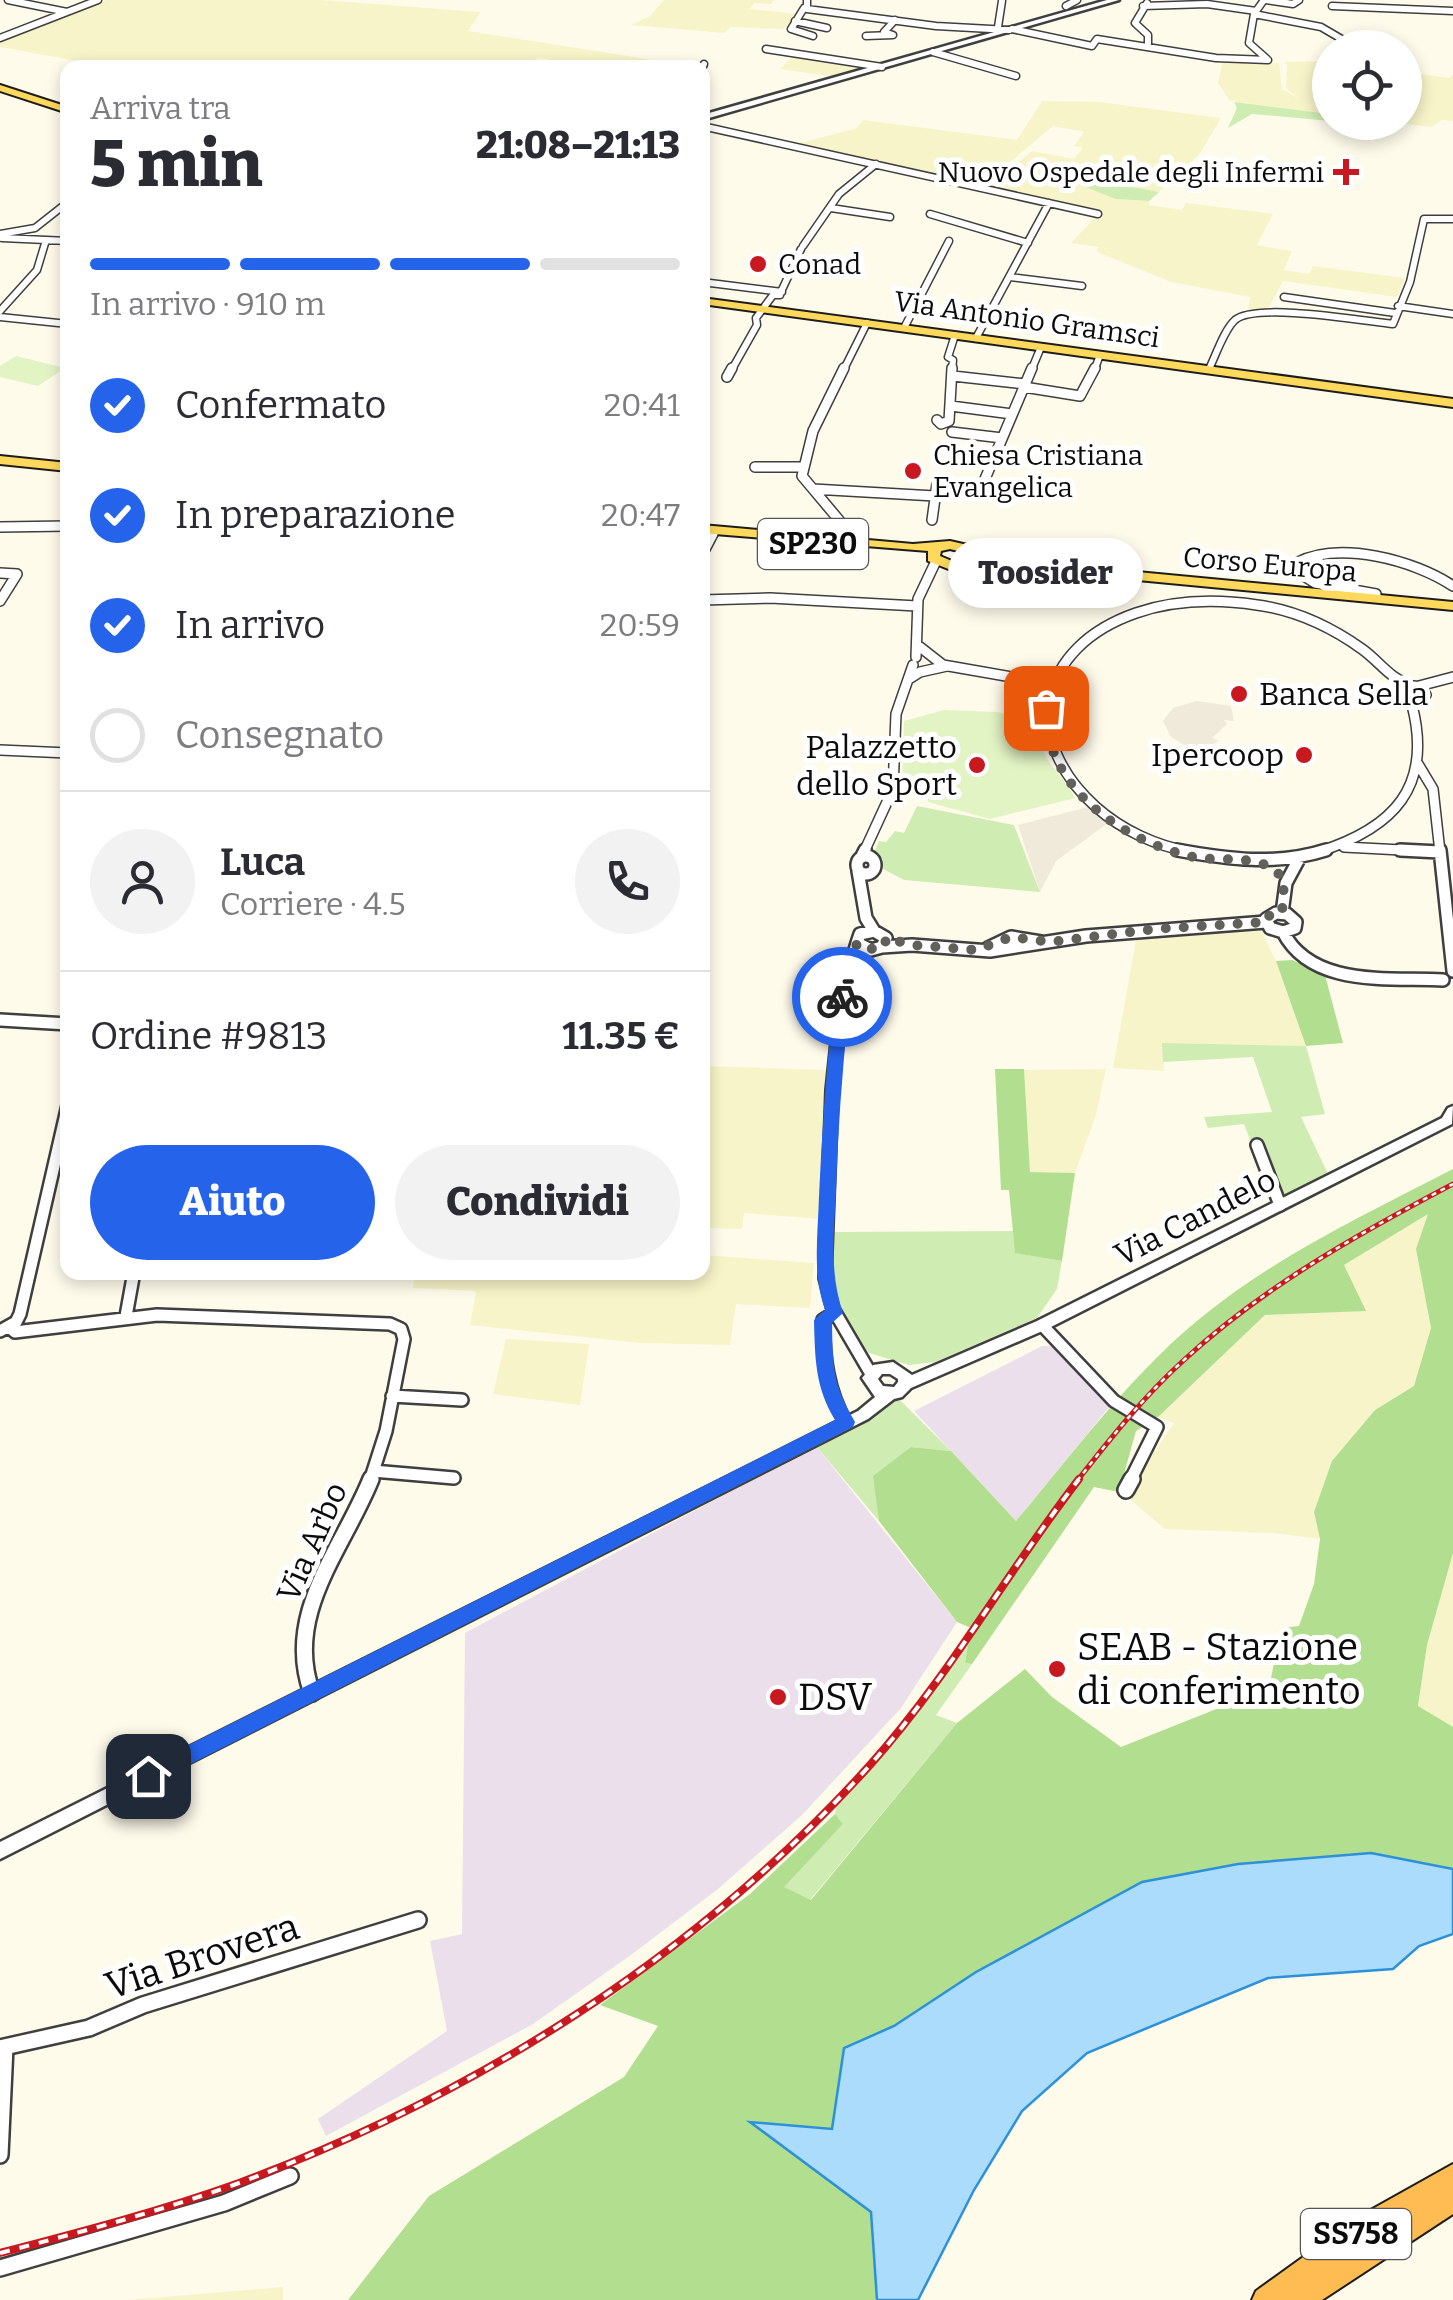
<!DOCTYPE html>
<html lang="it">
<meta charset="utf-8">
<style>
:root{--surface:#fff;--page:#f2f2f3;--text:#2b2b33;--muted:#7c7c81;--line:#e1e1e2;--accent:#2563eb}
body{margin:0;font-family:Bitter,serif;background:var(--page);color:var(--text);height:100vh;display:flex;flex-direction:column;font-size:38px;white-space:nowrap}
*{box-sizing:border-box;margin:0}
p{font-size:32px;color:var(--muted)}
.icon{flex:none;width:55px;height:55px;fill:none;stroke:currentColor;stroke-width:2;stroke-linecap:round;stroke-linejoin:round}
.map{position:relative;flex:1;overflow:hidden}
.panel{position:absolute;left:60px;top:60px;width:650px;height:1220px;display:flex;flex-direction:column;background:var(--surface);border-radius:20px;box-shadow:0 5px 15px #0003}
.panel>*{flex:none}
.fabs{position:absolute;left:1312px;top:30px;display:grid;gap:20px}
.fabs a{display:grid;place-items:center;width:110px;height:110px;border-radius:50%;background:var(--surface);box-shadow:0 5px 15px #0003;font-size:50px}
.pin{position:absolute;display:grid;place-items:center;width:85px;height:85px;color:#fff;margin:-42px;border-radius:20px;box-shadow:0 5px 15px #0006}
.courier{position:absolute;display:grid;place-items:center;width:100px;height:100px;margin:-50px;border:8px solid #2563eb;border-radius:50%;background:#fff;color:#222;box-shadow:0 2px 12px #0007}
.bubble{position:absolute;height:70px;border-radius:35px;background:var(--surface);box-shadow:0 5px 15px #0003;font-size:32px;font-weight:800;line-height:70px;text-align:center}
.overview em{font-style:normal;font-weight:800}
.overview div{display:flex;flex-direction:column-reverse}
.overview{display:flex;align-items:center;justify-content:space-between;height:170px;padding:0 30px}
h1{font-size:65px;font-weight:800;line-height:75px}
.bar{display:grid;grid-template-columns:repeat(4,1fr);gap:15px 10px;align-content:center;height:120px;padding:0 30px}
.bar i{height:12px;border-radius:8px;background:var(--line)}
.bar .active{background:var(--accent)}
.bar p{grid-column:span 4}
.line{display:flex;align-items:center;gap:25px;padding:0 30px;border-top:2px solid var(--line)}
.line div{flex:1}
.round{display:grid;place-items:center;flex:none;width:105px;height:105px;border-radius:52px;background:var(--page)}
ol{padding:0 30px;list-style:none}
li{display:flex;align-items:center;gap:30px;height:110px}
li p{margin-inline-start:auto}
li .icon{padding:10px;border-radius:50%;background:var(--accent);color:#fff;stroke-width:4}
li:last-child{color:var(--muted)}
li i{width:55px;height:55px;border:5px solid var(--line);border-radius:50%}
.action{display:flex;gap:20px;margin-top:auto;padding:20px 30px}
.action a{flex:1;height:115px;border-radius:60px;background:var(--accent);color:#fff;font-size:40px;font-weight:800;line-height:115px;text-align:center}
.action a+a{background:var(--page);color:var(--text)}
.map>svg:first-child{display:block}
.industrial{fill:#ebdfec}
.farmland{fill:#f7f4c9}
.green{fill:#cfecb2}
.forest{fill:#b2de90}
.pitch{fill:#e2f3c4}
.plaza{fill:#efeada}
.water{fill:#abdcfb;stroke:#2c91d8;stroke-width:2.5}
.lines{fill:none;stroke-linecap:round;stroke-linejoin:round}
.minor-far3-casing{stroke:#3f3f3f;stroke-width:9}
.minor-far2-casing{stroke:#3f3f3f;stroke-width:12}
.minor-far1-casing{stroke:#3f3f3f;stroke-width:16}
.minor-casing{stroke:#3f3f3f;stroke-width:20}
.tertiary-casing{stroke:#3f3f3f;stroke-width:5}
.primary-casing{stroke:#1d1d1d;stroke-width:4}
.trunk-casing{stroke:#1d1d1d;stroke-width:4}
.minor-far3{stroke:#fff;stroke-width:6}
.minor-far2{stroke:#fff;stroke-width:9}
.minor-far1{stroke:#fff;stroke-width:11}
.minor{stroke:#fff;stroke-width:15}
.tertiary{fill:#fff;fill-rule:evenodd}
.primary{fill:#ffd95b;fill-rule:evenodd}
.trunk{fill:#ffbc52;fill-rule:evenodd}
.rail-far1-casing{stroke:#c7191f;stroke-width:5}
.rail-casing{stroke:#c7191f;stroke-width:8}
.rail-far1{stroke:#fff;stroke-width:2.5;stroke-dasharray:5;stroke-linecap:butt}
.rail{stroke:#fff;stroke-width:4;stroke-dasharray:10;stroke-linecap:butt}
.route{fill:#2563eb}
.done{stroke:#61605a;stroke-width:10;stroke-dasharray:0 18}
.poi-dot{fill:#c7191f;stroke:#fff;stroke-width:4}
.labels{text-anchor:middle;stroke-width:10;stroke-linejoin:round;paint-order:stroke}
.far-poi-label{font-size:28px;fill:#0c0c0c;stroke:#fff;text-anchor:start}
.far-street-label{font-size:28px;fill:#0c0c0c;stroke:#fff}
.shield{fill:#fff;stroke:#555;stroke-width:2.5}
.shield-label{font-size:30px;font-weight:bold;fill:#0c0c0c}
.poi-label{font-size:32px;fill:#0c0c0c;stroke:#fff;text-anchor:end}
.street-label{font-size:32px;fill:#0c0c0c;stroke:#fff}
.near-poi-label{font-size:38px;fill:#0c0c0c;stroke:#fff;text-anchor:start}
.near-street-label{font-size:38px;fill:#0c0c0c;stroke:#fff}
</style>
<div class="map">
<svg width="1453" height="2300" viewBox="0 0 1453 2300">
<rect width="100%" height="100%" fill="#fffbeb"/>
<path class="industrial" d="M1042,1346h9l59,60 -94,115 -102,-110z
M816,1446l141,176 -56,86 -99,107 -84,74 -87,66 -98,69 -207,112 -8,-17 129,-88 -17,-90 32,-7 3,-301z"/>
<path class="farmland" d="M106,0h215l160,12 -13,19 230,36 -95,1 -65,-10 -19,10h-449l7,-7 -77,-14v-7z
M664,0h110l-3,4 -17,-1 -4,6 47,5 -13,15 -53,-2 -7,6 -93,-8 19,-9z
M796,54l80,12 -40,11 -56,-8z
M1223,60l56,3 3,26 16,9 -12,-10 1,-23 -4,-3 47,-1v41l-8,-1 8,2v11l-100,-13 -12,-18z
M1413,73l36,5 4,-4v47l-11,-1 -11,7 -32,-4 6,-1v-46z
M1042,101l57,1 122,16 -22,37 -40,37 -115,-22 72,29 33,2v4l33,5 4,-7 87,11 -16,31 35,6 -8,19 25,4 4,-8 92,12 -8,19 -114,-16 -16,30 -19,-1 2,-13 -79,-15 -74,-30 1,-5 -27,-4 27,-29 -110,-27 44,-36 42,8 9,-11 -9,-2 10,-14 -31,-6 -71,60 -190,-41 65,-17 6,-8 154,20z
M1251,928l11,4 14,29 30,85 -144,-3 2,28 -51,-3 24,-133z
M703,1066l124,4 -6,149 -77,-6 -2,16 -39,-1z
M1106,1069l-10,46 -21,58 -45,-1 -6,-102z
M1429,1213l-13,36 15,79 -17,58 -39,24 -61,102 6,27 -46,-6 -109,-4 -33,-28 -2,-13 44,-65 -16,-6 107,-102 100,-4 -21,-46z
M703,1255l111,8 -4,45 -74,-4 -6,41 -89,-2 -171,-18 6,-34 -63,-3 2,-15 287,-1z
M506,1339l83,5 -9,61 -87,-11z
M1453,1553v174l-3,1 -32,-21 9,-62z
M283,2287v13h-156z"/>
<path class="green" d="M1234,102l96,12v7l-78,-7 -24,14 9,-20z
M1042,170l117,22 -10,9 -33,-2z
M917,806l97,19 26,67 -136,-12 -21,-11v-9l-8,-9 4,-10 7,1 9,-11 9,2z
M1162,1043l144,3 19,68 -24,3 27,57 -40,20 -16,2 -28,-72 -36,4 -4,-11 68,-5 -19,-55 -90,5z
M1013,1231l3,22 46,8 -5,28 -20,29 -102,44 -26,3 -40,-12 -17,-19 -22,-56 1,-46z
M899,1399l52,52 -40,-4 -37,29 5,45 -63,-75z
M968,1644l-3,17 7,3 -36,51 21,8 -147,177 -27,-13 60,-63 -8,-10 1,-6 78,-90z"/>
<path class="forest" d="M1292,960l33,15 18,68 -37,3 -30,-85z
M995,1069h29l6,103 45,1 -13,88 -47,-8 -6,-63h-8z
M1453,1169v384l-26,92 -9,61 35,21v142l-311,13 -166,90 -82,54 -50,22 27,164 6,88h-529l81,-104 195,-119 34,-51 -58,-21 150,-111 85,-80 8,10 -59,63 27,13 146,-177 68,-54 27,28 69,50 148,-59 12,-60 18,-2 15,-42 6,-45 -6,-27 18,-51 43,-51 39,-24 17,-58 -15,-79 12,-35 -84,51 22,46 -101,4 -107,102 -22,14 -17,61 -25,-5 -122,177 -7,-2 6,-34 -14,-6 -78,-101 -6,-45 38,-29 40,4 65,70c58,-69 121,-154 192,-209 74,-59 162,-100 245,-143z"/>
<path class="pitch" d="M16,356l49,12 -27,18 -38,-9v-11z
M944,710l54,2 40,13c4,43 19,39 37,73l-85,21 -62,-17v-3l-26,-10 2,-68z"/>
<path class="plaza" d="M1197,701l34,5 3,15 -10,-1 3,4 -15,14 7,3 -23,11 -25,-15 -8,-16 10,-13z
M1088,807l20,16 -52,38 -16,31 -22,-67z"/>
<path class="water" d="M1371,1853l82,16v65l-34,12 -26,23 -125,9 -181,75 -65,58 -48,79 -56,110h-41l-6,-88 -121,-90 82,7 12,-81 50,-22 82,-54 166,-90 96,-18z"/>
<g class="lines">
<defs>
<path id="minor-far3" d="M8,0l59,12
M807,0v9l129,17 73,4
M1264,0l-10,14 -5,29 18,16
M1266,0l27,4 6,-4
M1147,3l-12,20 13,12v9
M1066,6l11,-6
M1143,6l64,-2 49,7
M1332,6l121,5
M804,8l-13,21 22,7
M1254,14l67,13 36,21
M795,21l32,7
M998,27l4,-26
M1012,29l80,17 5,-7 119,19 52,2
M866,36l27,-1 -9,-3 11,-12
M0,38l98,-38
M766,49l116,18
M933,52l83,24
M702,69l2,-5
M702,126l396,88
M831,208l59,9
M930,214l98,29
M0,234l35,-6 33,-26
M2,238l66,3
M803,246l36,-52 37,-30
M1010,277l72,9
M702,282l80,10
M780,294l21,-45
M1284,297l111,16
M1398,306l55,8
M0,311l37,-41 9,-30
M0,317l68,7
M904,328l45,-87
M976,338l73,-135
M1209,369c7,-14 15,-39 26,-49 21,-18 129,1 158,4l17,-42 14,-63h29
M731,371l26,-46 -1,-7 17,-23h7
M843,371l24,-48
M952,371l1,-11 -5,-3 7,-22
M1031,371l10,-24
M1094,371l6,-16"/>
<path id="minor-far2" d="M953,376l72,8
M727,377l5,-9
M1024,387l56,9 15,-28
M951,406l61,8
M937,420l4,4 8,-3 3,-53
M952,432l50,6
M755,467h49
M813,489l122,7
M932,520l5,-36 45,2 50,-118
M0,527l68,-1
M838,541l4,-13 -3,-8 -37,-44 11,-45 31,-63
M702,555l11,-21
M0,573l17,1 -17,27
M1376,594l-61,-11 -19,-12v-8c43,-23 118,-3 157,23
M702,600l68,-2 147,8
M920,647l23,18 109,19
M916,657l2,-58 18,-38
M909,679l11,-7 27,-6
M1406,685l15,2 5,8c-9,5 -18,4 -25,-4z
M1419,686l34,-9
M0,750l68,3
M1418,764l15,25 7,63
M1344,847l96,5
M864,852l29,-63 3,-75 17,-49
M1191,852c-35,-6 -69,-22 -95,-45 -77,-69 -58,-160 40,-194 38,-13 81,-14 121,-8 37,5 74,22 105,44 17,12 27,29 48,36
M1318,852c76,-24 115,-65 94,-147l9,-7"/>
<path id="minor-far1" d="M1177,850c50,9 99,16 149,0
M1400,850l40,2
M1440,850l13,121
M862,856l3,-6
M857 865a9 9 0 1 1 18 0a9 9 0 1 1-18 0Z
M858,871l8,47 8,13
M1276,913l11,1 9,8 -1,6 -12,4 -13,-4 -4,-9z
M1282,913l4,-30 14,-26
M874,931l12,7 -4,9 -11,3 -14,-7 3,-9z
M1283,932c29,56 106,45 160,48
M857,943l-15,51 -10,96 -7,188 8,31 38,65
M882,947l30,-2 78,6 96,-15 180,-14
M988,948l23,-11 30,5
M0,1020l68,4
M1257,1145l23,60
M834,1313l-11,7c1,38 4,69 23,103
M126,1316l8,-44
M1042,1325l72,76 43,26 -27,54
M9,1327l6,5 142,-17 233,9 11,5 3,10 -18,92 -16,50
M0,1331l16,-9 4,-8 48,-209
M392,1396l70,4
M373,1471l81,7"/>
<path id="minor" d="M1126,1490l6,-11
M312,1693c-29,-79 31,-144 59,-214
M0,2048l89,-20 54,-23 275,-85
M0,2155l5,-108
M0,2268l224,-65 66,-27"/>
<path id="tertiary" d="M1107,0h12l-417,120v-5z
M1453,1106l-1,18 -405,205 -136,59 -9,9 -8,2 -26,20 -868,440v-17l858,-431 17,-14 -13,-19 11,-13 20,-3 19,13 125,-54 405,-203 6,-10zM882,1374h8l8,5v3l-4,5 -11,-1 -5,-7z"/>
<path id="primary" d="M0,85l68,22v6l-68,-22z
M702,298l751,101v8l-751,-103z
M0,456l68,7v8l-68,-7z
M702,525l211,19 37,-3 22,5 5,14 24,-1 452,43v8l-452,-43 -50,3 -23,-9v-10l-226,-18zM950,549l12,3 2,5 -12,4 -12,-5 1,-5z"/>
<path id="trunk" d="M1453,2164v50l-131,86h-70l4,-9 104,-75z"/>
</defs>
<use href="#minor-far3" class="minor-far3-casing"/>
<use href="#minor-far2" class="minor-far2-casing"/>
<use href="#minor-far1" class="minor-far1-casing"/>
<use href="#minor" class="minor-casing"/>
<use href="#tertiary" class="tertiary-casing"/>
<use href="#primary" class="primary-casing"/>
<use href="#trunk" class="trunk-casing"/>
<use href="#minor-far3" class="minor-far3"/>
<use href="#minor-far2" class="minor-far2"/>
<use href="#minor-far1" class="minor-far1"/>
<use href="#minor" class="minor"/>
<use href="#tertiary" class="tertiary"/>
<use href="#primary" class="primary"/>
<use href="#trunk" class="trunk"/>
<defs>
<path id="rail-far1" d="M1077,1481c33,-42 67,-85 107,-121 79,-73 174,-126 269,-176"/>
<path id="rail" d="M0,2253c81,-21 161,-42 239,-70 238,-88 461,-229 631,-418 79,-88 137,-193 209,-286"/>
</defs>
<use href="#rail-far1" class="rail-far1-casing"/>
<use href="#rail" class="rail-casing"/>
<use href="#rail-far1" class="rail-far1"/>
<use href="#rail" class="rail"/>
</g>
<path class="route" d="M842,992l8,5c-7,64 -12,128 -14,193 -2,42 -7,83 7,123l-11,10c1,46 0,59 23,99l-2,5 -698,355h-14l-3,-6 3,-7 694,-349c-20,-33 -20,-62 -21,-100l11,-10c-13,-37 -7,-76 -6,-114 3,-67 8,-133 15,-199z"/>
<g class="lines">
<path class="done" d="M842,997l15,-54 18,7 10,-5 1,-7 26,7 64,5 35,-13 39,5 105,-13 111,-7 2,-6 14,-3 2,-31c-15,-31 -62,-19 -91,-25 -70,-16 -149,-69 -147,-149"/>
</g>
<g class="poi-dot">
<path d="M1341 157h10v10h10v10h-10v10h-10v-10h-10v-10h10z"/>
<circle cx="758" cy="264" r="10"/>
<circle cx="913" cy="471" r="10"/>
<circle cx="1239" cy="694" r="10"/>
<circle cx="1304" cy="755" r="10"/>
<circle cx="977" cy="765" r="10"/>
<circle cx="1057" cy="1669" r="10"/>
<circle cx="778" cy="1697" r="10"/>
</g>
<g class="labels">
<g class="far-poi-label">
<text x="1324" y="182" text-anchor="end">Nuovo Ospedale degli Infermi</text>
<text x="778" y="274">Conad</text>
<text x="933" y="465">Chiesa Cristiana<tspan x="933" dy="32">Evangelica</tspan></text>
</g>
<g class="far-street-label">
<text transform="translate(1027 319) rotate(8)" y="10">Via Antonio Gramsci</text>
<text transform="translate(1270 564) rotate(5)" y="10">Corso Europa</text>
</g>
<g class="shield">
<rect x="758" y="519" width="110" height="50" rx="8"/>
<rect x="1301" y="2209" width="110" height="50" rx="8"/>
</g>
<g class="shield-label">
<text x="813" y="554">SP230</text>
<text x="1356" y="2244">SS758</text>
</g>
<g class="poi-label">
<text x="1259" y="705" text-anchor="start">Banca Sella</text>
<text x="957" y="758">Palazzetto<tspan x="957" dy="37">dello Sport</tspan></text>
<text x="1284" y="766">Ipercoop</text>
</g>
<g class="street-label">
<text transform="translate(1195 1217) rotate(-27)" y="11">Via Candelo</text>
<text transform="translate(312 1542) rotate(-66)" y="11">Via Arbo</text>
</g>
<g class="near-poi-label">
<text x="1077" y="1660">SEAB - Stazione<tspan x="1077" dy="44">di conferimento</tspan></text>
<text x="798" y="1710">DSV</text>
</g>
<g class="near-street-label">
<text transform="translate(202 1956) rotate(-18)" y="13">Via Brovera</text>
</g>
</g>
</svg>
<div class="fabs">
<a><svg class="icon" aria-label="locate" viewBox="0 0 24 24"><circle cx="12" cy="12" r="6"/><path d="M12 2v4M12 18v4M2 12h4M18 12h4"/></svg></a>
</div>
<div class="pin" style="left:1046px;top:708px;background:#ea580c"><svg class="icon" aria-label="bag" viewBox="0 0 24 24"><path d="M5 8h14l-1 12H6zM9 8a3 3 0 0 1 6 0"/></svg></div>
<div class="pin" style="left:148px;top:1776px;background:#1f2937"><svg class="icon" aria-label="home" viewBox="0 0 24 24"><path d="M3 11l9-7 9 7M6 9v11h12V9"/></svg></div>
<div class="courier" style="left:842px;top:997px"><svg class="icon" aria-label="bike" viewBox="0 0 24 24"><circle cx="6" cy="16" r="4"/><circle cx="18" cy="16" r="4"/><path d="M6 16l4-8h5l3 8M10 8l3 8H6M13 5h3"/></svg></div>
<div class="bubble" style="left:948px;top:538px;width:195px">Toosider</div>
<section class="panel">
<div class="overview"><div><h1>5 min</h1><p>Arriva tra</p></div><em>21:08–21:13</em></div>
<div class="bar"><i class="active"></i><i class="active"></i><i class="active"></i><i></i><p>In arrivo · 910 m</p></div>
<ol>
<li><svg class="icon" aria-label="check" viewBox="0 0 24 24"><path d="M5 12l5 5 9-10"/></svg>Confermato<p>20:41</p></li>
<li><svg class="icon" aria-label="check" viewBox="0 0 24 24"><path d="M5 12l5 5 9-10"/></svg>In preparazione<p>20:47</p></li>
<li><svg class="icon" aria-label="check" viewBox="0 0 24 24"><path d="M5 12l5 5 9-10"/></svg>In arrivo<p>20:59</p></li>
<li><i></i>Consegnato</li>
</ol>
<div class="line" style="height:180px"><a class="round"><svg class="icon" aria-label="person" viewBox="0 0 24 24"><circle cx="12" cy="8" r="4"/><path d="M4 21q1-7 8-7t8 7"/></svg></a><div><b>Luca</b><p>Corriere · 4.5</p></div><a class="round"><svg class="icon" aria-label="phone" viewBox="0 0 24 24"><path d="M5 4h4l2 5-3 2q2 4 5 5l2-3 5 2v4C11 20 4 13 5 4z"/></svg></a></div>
<div class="line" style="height:130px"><div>Ordine #9813</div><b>11.35 €</b></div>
<div class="action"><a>Aiuto</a><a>Condividi</a></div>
</section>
</div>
